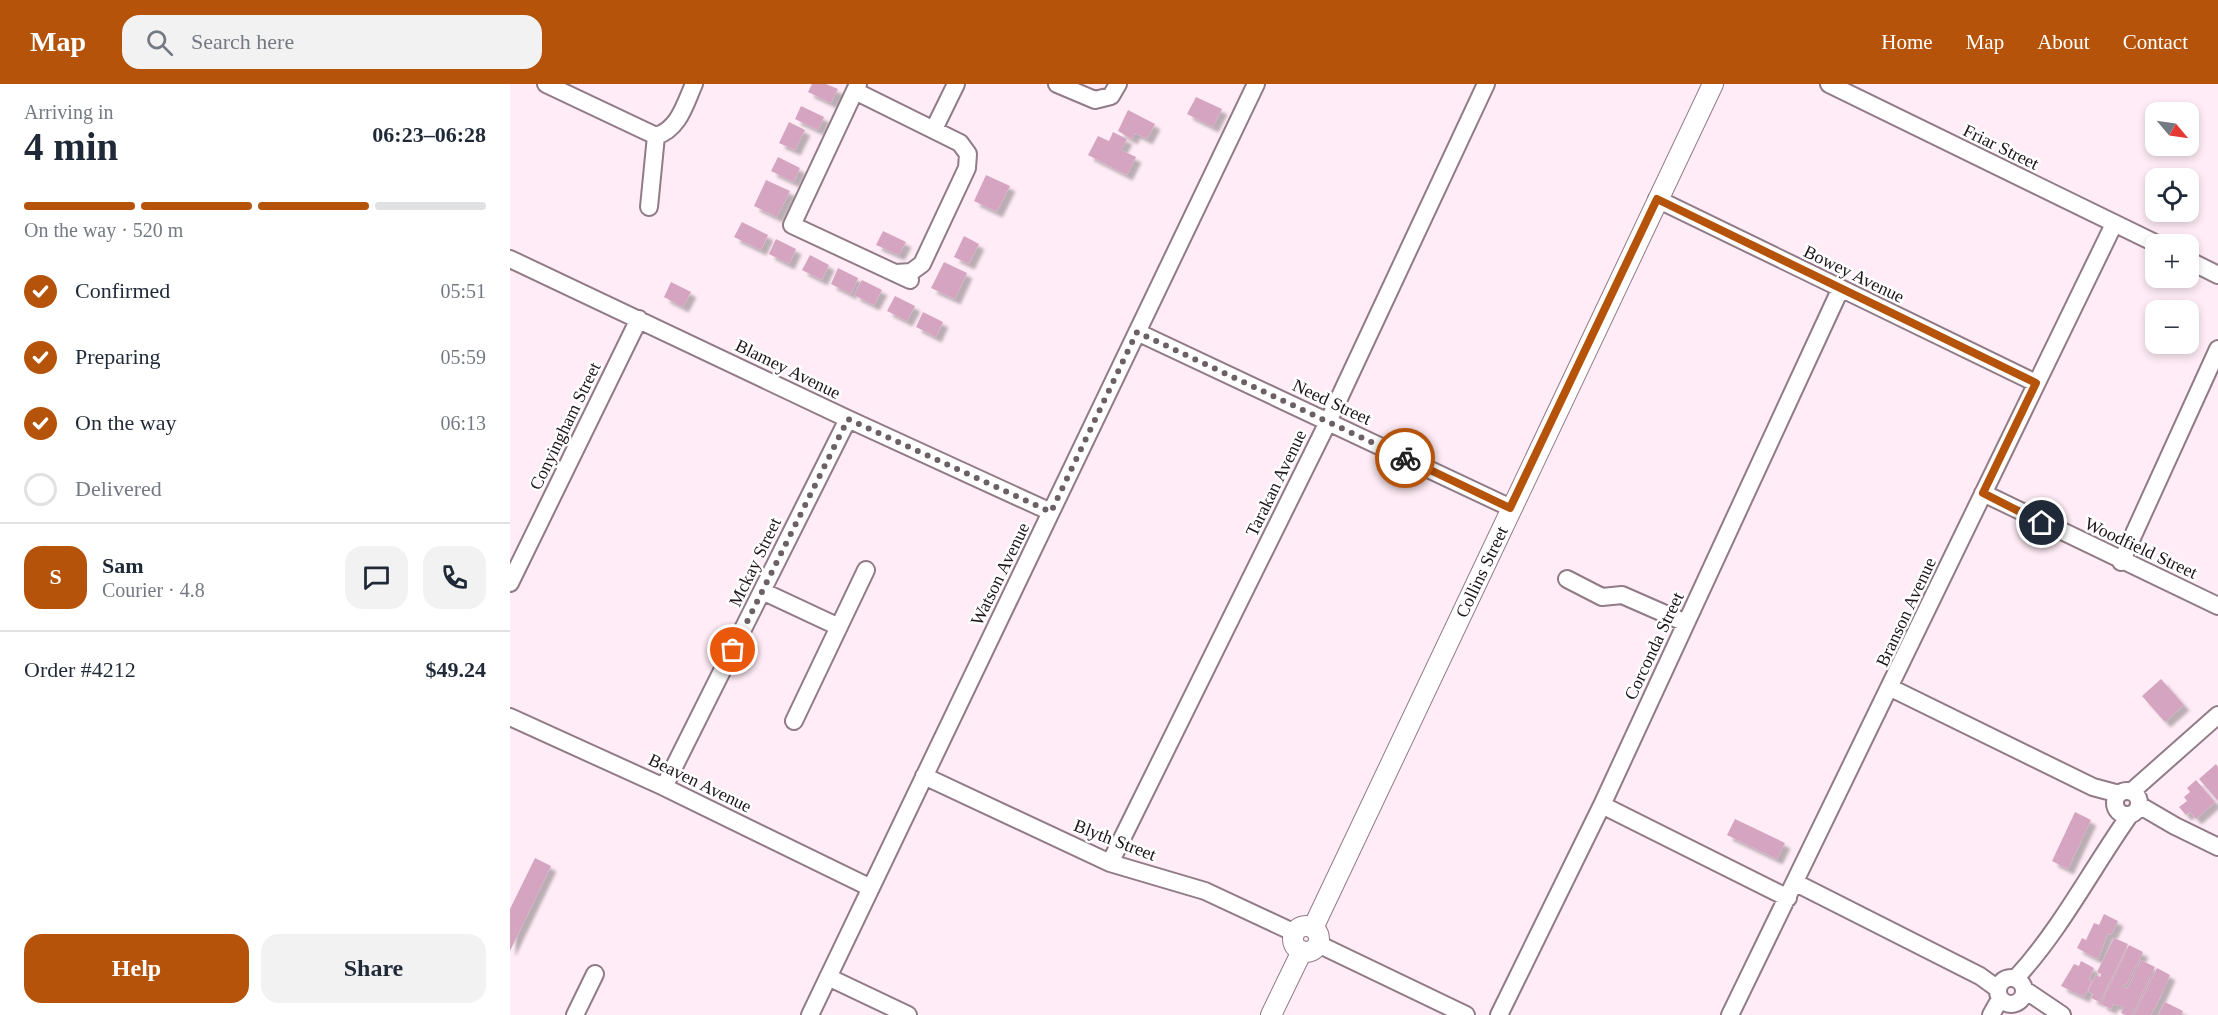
<!DOCTYPE html>
<meta charset="utf-8">
<style>
:root{--surface:#fff;--page:#f2f2f3;--text:#1f2937;--muted:#747a83;--line:#e0e1e3;--accent:#b45309}
body{margin:0;font-family:Georgia,serif;background:var(--page);color:var(--text);height:100vh;display:flex;flex-direction:column;font-size:22px;white-space:nowrap}
*{box-sizing:border-box;margin:0}
p{font-size:20px;color:var(--muted)}
.icon{flex:none;width:33px;height:33px;fill:none;stroke:currentColor;stroke-width:2;stroke-linecap:round;stroke-linejoin:round}
.map{position:relative;flex:1;overflow:hidden}
.panel{display:flex;flex-direction:column;background:var(--surface);width:510px}
.panel>*{flex:none}
.needle{width:39px;rotate:119deg}
.tools{position:absolute;left:1635px;top:18px;display:grid;gap:12px}
.tools a{display:grid;place-items:center;width:54px;height:54px;border-radius:12px;background:var(--surface);box-shadow:0 3px 9px #0003;font-size:30px}
.pin{position:absolute;display:grid;place-items:center;width:51px;height:51px;color:#fff;margin:-26px;border:3px solid #fff;border-radius:50%;box-shadow:0 2px 6px #0007}
.courier{position:absolute;display:grid;place-items:center;width:60px;height:60px;margin:-30px;border:4px solid #b45309;border-radius:50%;background:#fff;color:#222;box-shadow:0 2px 8px #0007}
.overview em{font-style:normal;font-weight:700}
.overview div{display:flex;flex-direction:column-reverse}
.overview{display:flex;align-items:center;justify-content:space-between;height:102px;padding:0 24px}
h1{font-size:39px;font-weight:700;line-height:45px}
.bar{display:grid;grid-template-columns:repeat(4,1fr);gap:9px 6px;align-content:center;height:72px;padding:0 24px}
.bar i{height:8px;border-radius:4px;background:var(--line)}
.bar .selected{background:var(--accent)}
.bar p{grid-column:span 4}
.line{display:flex;align-items:center;gap:15px;padding:0 24px;border-top:2px solid var(--line)}
.line div{flex:1}
.round{display:grid;place-items:center;flex:none;width:63px;height:63px;border-radius:18px;background:var(--page)}
ol{padding:0 24px;list-style:none}
li{display:flex;align-items:center;gap:18px;height:66px}
li p{margin-inline-start:auto}
li .icon{padding:6px;border-radius:50%;background:var(--accent);color:#fff;stroke-width:4}
li:last-child{color:var(--muted)}
li i{width:33px;height:33px;border:3px solid var(--line);border-radius:50%}
.button{display:flex;gap:12px;margin-top:auto;padding:12px 24px}
.button a{flex:1;height:69px;border-radius:18px;background:var(--accent);color:#fff;font-size:24px;font-weight:700;line-height:69px;text-align:center}
.button a+a{background:var(--page);color:var(--text)}
header{display:flex;align-items:center;gap:36px;box-sizing:border-box;height:84px;padding:0 30px;background:var(--accent);color:#fff}
header strong{font-size:28px}
nav{display:flex;gap:33px;margin-inline-start:auto;font-size:21px}
.search{width:420px;height:54px;background:var(--page);display:flex;align-items:center;gap:15px;box-sizing:border-box;padding:0 21px;border-radius:18px;color:var(--muted);font-size:22px}
main{display:flex;flex:1;min-height:0}
.map>svg:first-child{display:block}
.building{fill:#d5a4c0;filter:url(#shadow)}
.lines{fill:none;stroke-linecap:round;stroke-linejoin:round}
.minor-casing{stroke:#907b86;stroke-width:20}
.tertiary-casing{stroke:#907b86;stroke-width:22}
.minor{stroke:#fff;stroke-width:16}
.tertiary{stroke:#fff;stroke-width:20}
.done{stroke:#6c6067;stroke-width:6;stroke-dasharray:0 10.8}
.route{stroke:#b45309;stroke-width:8}
.labels{text-anchor:middle;stroke-width:5;stroke-linejoin:round;paint-order:stroke}
.street-label{font-size:18px;fill:#1d151a;stroke:#fff}
</style>
<header>
<strong>Map</strong>
<div class="search"><svg class="icon" aria-label="search" viewBox="0 0 24 24"><circle cx="10" cy="10" r="6"/><path d="M15 15l6 6"/></svg>Search here</div>
<nav><a>Home</a><a>Map</a><a>About</a><a>Contact</a></nav>
</header>
<main>
<section class="panel">
<div class="overview"><div><h1>4 min</h1><p>Arriving in</p></div><em>06:23–06:28</em></div>
<div class="bar"><i class="selected"></i><i class="selected"></i><i class="selected"></i><i></i><p>On the way · 520 m</p></div>
<ol>
<li><svg class="icon" aria-label="check" viewBox="0 0 24 24"><path d="M5 12l5 5 9-10"/></svg>Confirmed<p>05:51</p></li>
<li><svg class="icon" aria-label="check" viewBox="0 0 24 24"><path d="M5 12l5 5 9-10"/></svg>Preparing<p>05:59</p></li>
<li><svg class="icon" aria-label="check" viewBox="0 0 24 24"><path d="M5 12l5 5 9-10"/></svg>On the way<p>06:13</p></li>
<li><i></i>Delivered</li>
</ol>
<div class="line" style="height:108px"><b class="round" style="background:var(--accent);color:#fff">S</b><div><b>Sam</b><p>Courier · 4.8</p></div><a class="round"><svg class="icon" aria-label="chat" viewBox="0 0 24 24"><path d="M4 5h16v11H9l-5 4z"/></svg></a><a class="round"><svg class="icon" aria-label="phone" viewBox="0 0 24 24"><path d="M5 4h4l2 5-3 2q2 4 5 5l2-3 5 2v4C11 20 4 13 5 4z"/></svg></a></div>
<div class="line" style="height:78px"><div>Order #4212</div><b>$49.24</b></div>
<div class="button"><a>Help</a><a>Share</a></div>
</section>
<div class="map">
<svg width="1708" height="931" viewBox="0 0 1708 931">
<defs>
<filter id="shadow"><feDropShadow dx="5.5" dy="5.5" stdDeviation="1.5" flood-color="#0004"/></filter>
</defs>
<rect width="100%" height="100%" fill="#ffecf6"/>
<path class="building" d="M302,0h14l12,5 -7,14 -23,-11z
M686,13l26,12 -9,18 -26,-13z
M291,22l23,11 -6,13 -23,-11z
M618,26l27,14 -8,15 -12,-6 -3,6 -14,-8z
M279,38l16,8 -10,20 -16,-7z
M603,48l14,7 -6,11 15,7 -9,18 -39,-20 10,-19 11,5z
M268,73l22,11 -6,14 -23,-11z
M476,91l24,11 -13,26 -23,-11z
M256,96l24,11 -13,26 -23,-11z
M232,138l26,13 -7,15 -27,-13z
M373,147l23,11 -7,13 -23,-10z
M454,152l15,8 -10,20 -15,-7z
M266,155l20,10 -7,15 -20,-10z
M300,171l19,10 -7,15 -20,-10z
M434,178l23,11 -12,26 -24,-11z
M328,184l20,10 -7,16 -20,-10z
M352,196l20,10 -8,15 -20,-10z
M161,198l20,10 -8,15 -19,-10z
M385,212l20,10 -8,15 -20,-10z
M413,228l20,10 -7,15 -20,-10z
M1651,595l23,26 -19,17 -23,-26z
M1706,680l2,3v34l-19,-22z
M1686,696l19,22 -19,17 -6,-7 -4,3 -7,-8 8,-6 -3,-4 6,-5 -3,-4z
M1565,728l16,8 -23,49 -16,-8z
M1225,735l50,24 -8,16 -50,-24z
M25,774l16,8 -41,85v-42z
M1594,830l14,7 -7,14 -3,-2 -10,26 -21,-11 5,-10 4,2 8,-17 5,2z
M1604,854l14,6 -28,58 -9,-4 2,-4 -5,-3 8,-16 4,2 1,-3 -4,-2z
M1619,861l14,7 -17,34 -2,-2 -2,3 6,1 13,-28 14,7 -23,48h-7l-4,-2 3,-6 -11,-3 -2,5 -10,-5z
M1571,877l13,7 -5,11 3,2 -8,16 -23,-11 13,-22 5,2z
M1647,884l13,7 -12,27 -7,13h-17z
M1655,918l18,9 -2,4h-23z"/>
<g class="lines">
<defs>
<path id="minor" d="M36,0l110,52c23,-7 29,-32 38,-52
M348,0l-66,141 118,55
M547,0l38,16 16,-4 7,-12
M1319,0l328,160
M345,7l105,52 8,11 -1,14 -45,96 -11,8 -15,1
M424,45l22,-45
M1147,115l379,184
M139,123l7,-71
M0,175l338,160 203,93
M1678,176l30,15
M627,248l374,176
M1473,409l235,113
M1611,478l97,-213
M1057,495l35,18 20,-2 64,28
M0,499l129,-264
M252,507l77,36
M1381,604l202,99 26,7
M0,633l154,70 207,101
M284,637l72,-151
M414,692l186,87 95,28 90,42
M154,703l184,-368
M1605 719a12 12 0 1 1 24 0a12 12 0 1 1-24 0Z
M1621,708l87,-77
M1092,721l186,93
M1629,721l36,21 43,21
M600,779l218,-441 158,-338
M1286,799l184,93 18,13
M808,860l148,71
M318,893l80,38
M1488 907a13 13 0 1 1 26 0a13 13 0 1 1-26 0Z
M1506,894c45,-49 75,-108 113,-162
M1515,906l37,25
M65,931l20,-41
M300,931l446,-931
M989,931l103,-210 238,-515
M1220,931l384,-791
M1481,931l9,-16"/>
<g id="tertiary">
<circle cx="796" cy="855" r="13"/>
<path id="s1" d="M803,844l400,-844"/>
<path d="M761,931l31,-64"/>
</g>
</defs>
<use href="#minor" class="minor-casing"/>
<use href="#tertiary" class="tertiary-casing"/>
<use href="#minor" class="minor"/>
<use href="#tertiary" class="tertiary"/>
</g>
<g class="lines">
<path class="done" d="M223,566l115,-231 203,93 86,-180 268,126"/>
<path class="route" d="M895,374l105,50 147,-309 379,184 -53,110 59,30"/>
</g>
<g class="labels">
<g class="street-label">
<text transform="translate(1491 63) rotate(26)" y="6">Friar Street</text>
<text transform="translate(1344 190) rotate(26)" y="6">Bowey Avenue</text>
<text transform="translate(278 285) rotate(26)" y="6">Blamey Avenue</text>
<text transform="translate(822 318) rotate(25)" y="6">Need Street</text>
<text transform="translate(55 342) rotate(-64)" y="6">Conyingham Street</text>
<text transform="translate(766 399) rotate(-64)" y="6">Tarakan Avenue</text>
<text transform="translate(1631 464) rotate(25)" y="6">Woodfield Street</text>
<text transform="translate(245 478) rotate(-64)" y="6">Mckay Street</text>
<text dy="6" stroke="none"><textPath href="#s1" startOffset="394">Collins Street</textPath></text>
<text transform="translate(490 490) rotate(-64)" y="6">Watson Avenue</text>
<text transform="translate(1396 528) rotate(-65)" y="6">Branson Avenue</text>
<text transform="translate(1144 562) rotate(-65)" y="6">Corconda Street</text>
<text transform="translate(190 699) rotate(26)" y="6">Beaven Avenue</text>
<text transform="translate(605 756) rotate(21)" y="6">Blyth Street</text>
</g>
</g>
</svg>
<div class="tools">
<a><svg class="needle" viewBox="-14 -14 28 28"><path d="M0-13l5 13h-10z" fill="#e53935"/><path d="M0 13l5-13h-10z" fill="#747a83"/></svg></a>
<a><svg class="icon" aria-label="locate" viewBox="0 0 24 24"><circle cx="12" cy="12" r="6"/><path d="M12 2v4M12 18v4M2 12h4M18 12h4"/></svg></a>
<a>+</a>
<a>−</a>
</div>
<div class="pin" style="left:223px;top:566px;background:#ea580c"><svg class="icon" aria-label="bag" viewBox="0 0 24 24"><path d="M5 8h14l-1 12H6zM9 8a3 3 0 0 1 6 0"/></svg></div>
<div class="pin" style="left:1532px;top:439px;background:#1f2937"><svg class="icon" aria-label="home" viewBox="0 0 24 24"><path d="M3 11l9-7 9 7M6 9v11h12V9"/></svg></div>
<div class="courier" style="left:895px;top:374px"><svg class="icon" aria-label="bike" viewBox="0 0 24 24"><circle cx="6" cy="16" r="4"/><circle cx="18" cy="16" r="4"/><path d="M6 16l4-8h5l3 8M10 8l3 8H6M13 5h3"/></svg></div>
</div>
</main>
